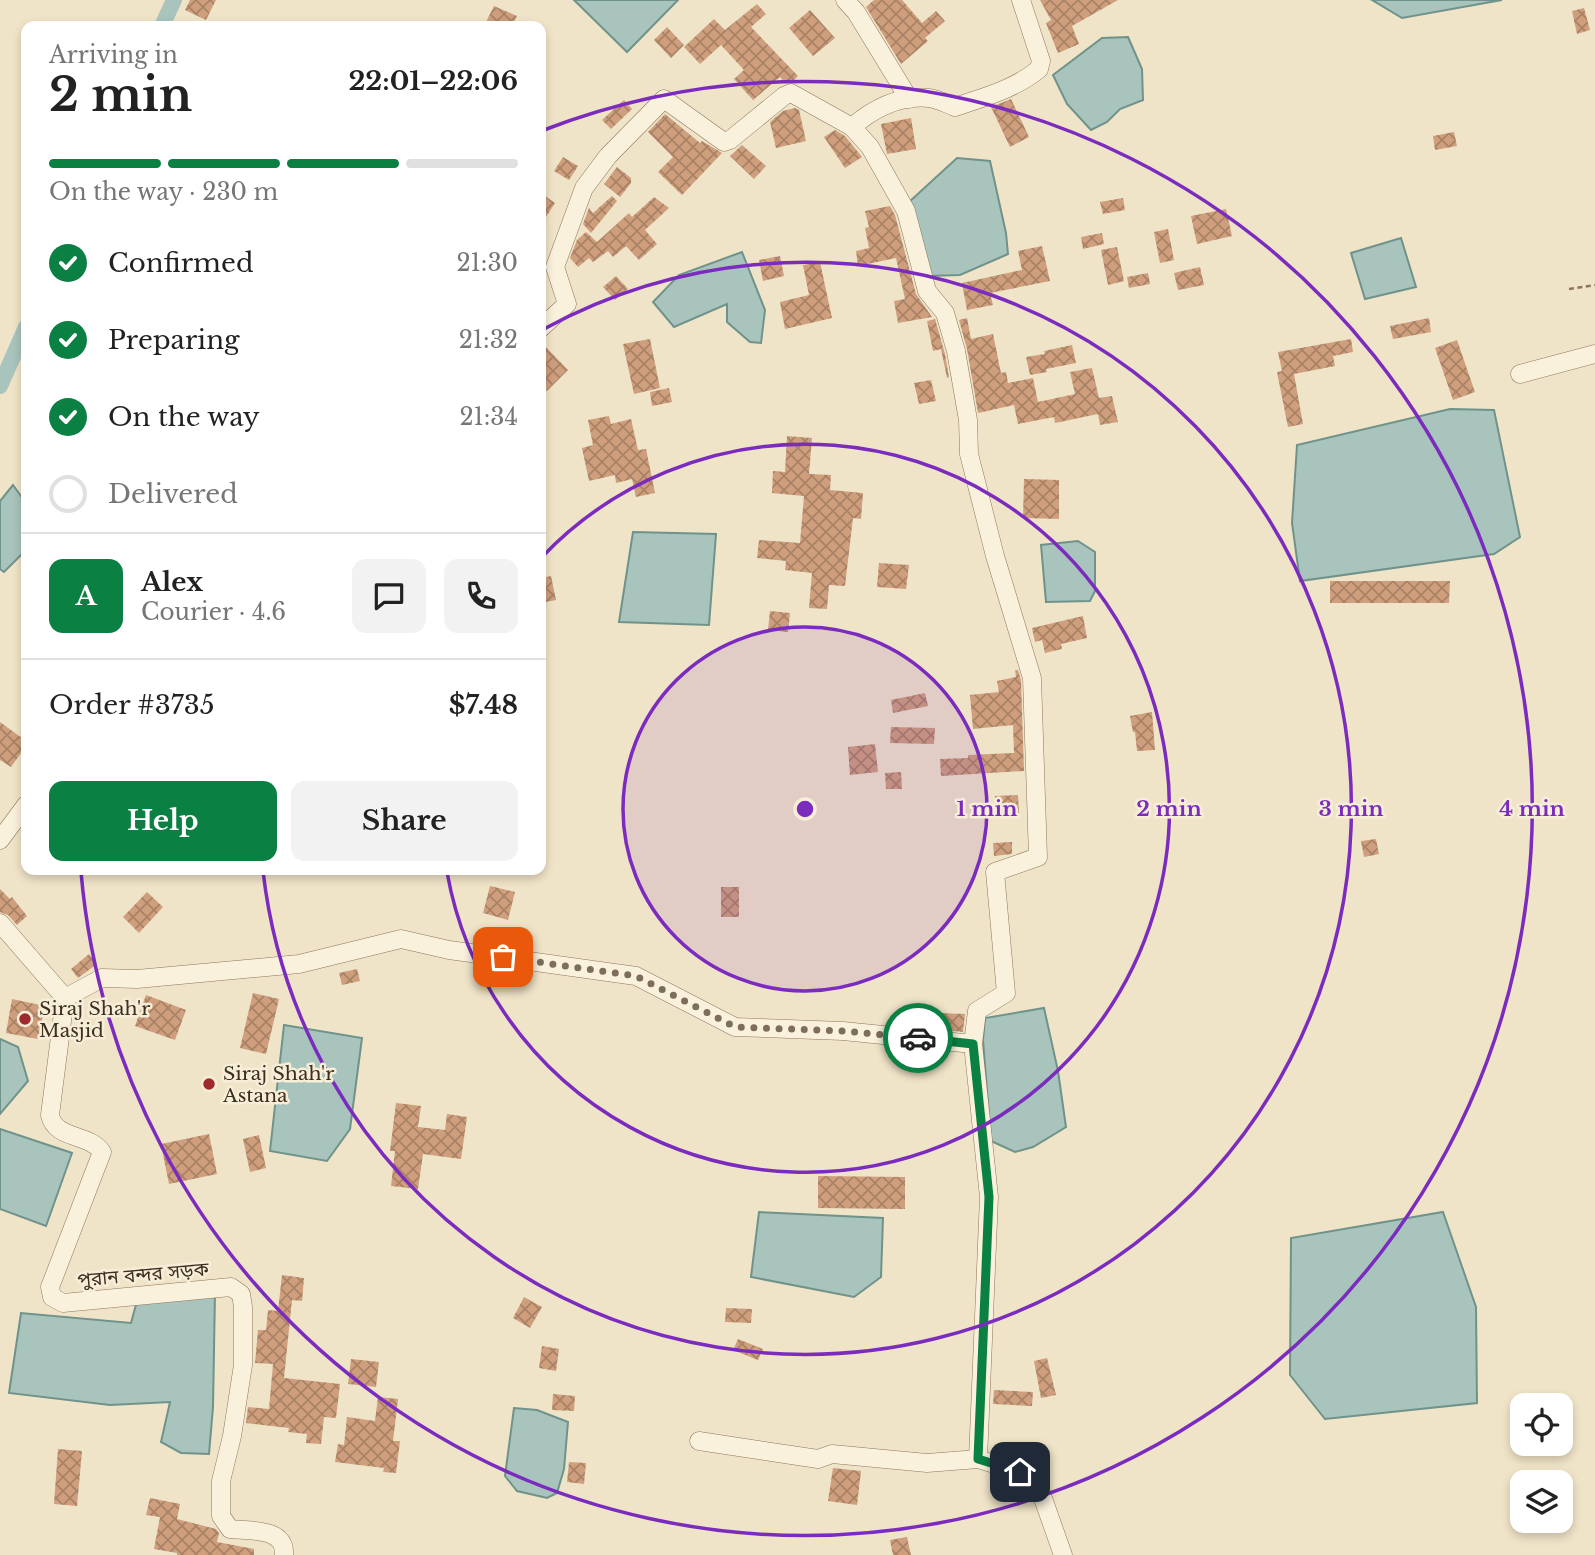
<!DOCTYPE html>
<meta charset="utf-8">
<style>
:root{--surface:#fff;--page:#f2f2f2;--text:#222;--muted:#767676;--line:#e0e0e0;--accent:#0b8043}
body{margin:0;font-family:"Libre Baskerville","Noto Sans Bengali",serif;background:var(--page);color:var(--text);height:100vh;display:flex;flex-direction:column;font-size:26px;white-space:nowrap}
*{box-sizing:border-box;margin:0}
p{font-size:23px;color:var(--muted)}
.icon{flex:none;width:38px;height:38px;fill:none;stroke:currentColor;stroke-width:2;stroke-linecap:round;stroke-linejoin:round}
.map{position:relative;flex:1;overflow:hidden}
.details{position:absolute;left:21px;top:21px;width:525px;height:854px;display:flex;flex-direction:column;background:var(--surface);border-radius:14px;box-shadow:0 4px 10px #0003}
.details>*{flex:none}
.fabs{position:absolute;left:1510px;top:1393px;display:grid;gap:14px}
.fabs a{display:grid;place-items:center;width:63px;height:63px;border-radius:14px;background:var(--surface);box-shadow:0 4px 10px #0003;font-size:35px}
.pin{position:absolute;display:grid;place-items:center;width:60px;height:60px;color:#fff;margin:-30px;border-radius:14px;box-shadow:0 4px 10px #0006}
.courier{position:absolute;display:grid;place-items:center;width:70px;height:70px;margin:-35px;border:5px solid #0b8043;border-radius:50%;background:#fff;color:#222;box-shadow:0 2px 9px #0007}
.summary em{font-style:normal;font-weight:700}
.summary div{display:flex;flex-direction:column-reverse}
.summary{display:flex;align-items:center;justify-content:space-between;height:119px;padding:0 28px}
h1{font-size:46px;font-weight:700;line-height:52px}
.bar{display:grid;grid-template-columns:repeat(4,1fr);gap:10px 7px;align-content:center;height:84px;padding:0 28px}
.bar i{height:9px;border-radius:5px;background:var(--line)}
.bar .selected{background:var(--accent)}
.bar p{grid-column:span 4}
.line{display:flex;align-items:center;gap:18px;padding:0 28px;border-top:2px solid var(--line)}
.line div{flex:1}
.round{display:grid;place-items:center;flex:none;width:74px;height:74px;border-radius:14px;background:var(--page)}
ol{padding:0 28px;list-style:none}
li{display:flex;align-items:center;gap:21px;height:77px}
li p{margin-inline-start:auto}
li .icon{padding:7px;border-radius:50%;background:var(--accent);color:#fff;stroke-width:4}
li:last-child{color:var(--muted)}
li i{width:38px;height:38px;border:4px solid var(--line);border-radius:50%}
.action{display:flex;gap:14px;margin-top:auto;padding:14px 28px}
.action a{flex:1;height:80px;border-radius:14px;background:var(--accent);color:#fff;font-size:28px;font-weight:700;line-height:80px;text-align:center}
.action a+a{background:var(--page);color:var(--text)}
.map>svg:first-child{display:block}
.water{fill:#a9c4bc;stroke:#6f938a;stroke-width:2}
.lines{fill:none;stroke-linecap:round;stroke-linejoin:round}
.canal{stroke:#a9c4bc;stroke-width:16}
.building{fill:url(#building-cross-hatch)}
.minor-casing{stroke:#8d765c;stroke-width:19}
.path{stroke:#8d765c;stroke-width:2.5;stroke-dasharray:5 3.5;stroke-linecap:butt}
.minor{stroke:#faf1dc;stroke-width:18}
.done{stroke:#7c6e5b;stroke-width:7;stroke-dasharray:0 12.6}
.route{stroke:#0b8043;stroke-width:9}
.ring{fill:none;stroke:#7b2cbf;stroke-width:3.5}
.poi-dot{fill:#9e2a2b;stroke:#f7eed8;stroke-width:2.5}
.labels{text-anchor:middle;stroke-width:5;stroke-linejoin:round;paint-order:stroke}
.poi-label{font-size:19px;fill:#3d2e20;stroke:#f7eed8;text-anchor:start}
.street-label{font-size:19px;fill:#3d2e20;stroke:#f7eed8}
.centre{fill:#7b2cbf;stroke:#f7eed8;stroke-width:3.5}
.ring-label{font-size:21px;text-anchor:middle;font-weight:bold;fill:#7b2cbf;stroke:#f7eed8;stroke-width:5;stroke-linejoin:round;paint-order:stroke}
</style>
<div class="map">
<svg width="1595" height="1555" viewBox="0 0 1595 1555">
<defs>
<pattern id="building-cross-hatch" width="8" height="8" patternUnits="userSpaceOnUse" patternTransform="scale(1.75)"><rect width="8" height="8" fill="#cf9f7d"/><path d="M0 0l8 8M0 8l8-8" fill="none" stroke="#a98266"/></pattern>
</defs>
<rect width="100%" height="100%" fill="#f0e4c8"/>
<path class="water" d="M574,0h104l-51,52z
M1372,0h130l-100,18z
M1128,37l14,32 1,31 -23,9 -13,13 -16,8 -24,-26 -14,-29 49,-37z
M957,158l33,3 16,72 2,21 -48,21 -31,1 -20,-74z
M1401,238l15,49 -51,12 -14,-46z
M742,252l23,58 -4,33 -11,-1 -23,-20v-18l-53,23 -21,-25 26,-27z
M1450,409l44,1 26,127 -26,17 -194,27 -8,-58 5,-78z
M13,485l13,18v47l-22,22 -4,-3v-68z
M633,532l83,2 -7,91 -90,-3z
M1078,541l17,11v39l-5,10 -44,1 -5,-57z
M1044,1008l14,63 8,56 -33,20 -18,5 -24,-11 -8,-101 2,-22z
M284,1025l78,13 -12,91 -23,32 -57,-10z
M0,1039l18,8 10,34 -28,33z
M0,1129l72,24 -26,73 -46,-17z
M759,1212l124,6 -2,59 -27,20 -103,-20z
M1443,1212l33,95 1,96 -152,16 -35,-44 1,-137z
M215,1292l-2,115 -4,47 -28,-1 -20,-11 9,-40 -60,3 -101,-12 12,-80 110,10 6,-22z
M514,1408l23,2 31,12 -4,47 -7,24 -10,5 -30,-7 -12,-15z"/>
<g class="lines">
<path class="canal" d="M162,26l12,-26
M0,386l26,-59"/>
</g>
<path class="building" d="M190,0h26l-10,20 -21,-10z
M874,0h28l20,23 14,-12 9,10 -20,17 3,3 -27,23 -35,-57z
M1040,0h78l-46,26 7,18 -21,9 -12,-30 5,-3z
M757,4l9,10 -15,13 47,49 -6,6 -7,1 -5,-6 -27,23 -19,-21 10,-9 -23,-25 -21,19 -16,-17 30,-28 11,11z
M494,6l23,10 -5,10h-28z
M1584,8l6,22 -13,4 -5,-23z
M810,10l25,28 -22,18 -24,-28z
M667,27l17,18 -13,13 -17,-18z
M1011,99l18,38 -19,10 -19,-40z
M624,100l8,9 -21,20 -9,-9z
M795,108l4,2 7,31 -30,7 -6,-26 13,-11z
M665,114l35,29 2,-2 20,12 -40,42 -24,-23 15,-15 -25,-25z
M911,118l5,31 -29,5 -6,-30z
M835,130l10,6 17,21 -17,11 -21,-31z
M1454,132l3,14 -22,4 -2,-14z
M742,145l24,21 -12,13 -24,-23z
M563,157l15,9 -9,14 -15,-9z
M617,167l14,11v5l-11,14 -16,-13z
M545,196l10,7 -14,22v-22z
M612,196l5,5 -26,32 -8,-9 6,-16 4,5z
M654,197l15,11 -24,22 12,14 -18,16 -13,-14 -13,11 -5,-6 -15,11 -4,-4 -11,9 -8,-9 7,-18 9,-8 11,10 32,-29 3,4z
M1123,198l2,12 -22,4 -3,-12z
M890,206l5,9 21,79 16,23 -34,6 -4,-22 11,-2 -9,-41 -38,8 -2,-15 13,-3 -4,-20 4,-1 -4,-16z
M1226,209l6,27 -35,8 -6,-28z
M1168,229l6,31 -14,3 -6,-31z
M1102,233l2,11 -21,5 -2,-12z
M1042,246l8,35 -60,12 3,12 -26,5 -5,-27 60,-13 -4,-19z
M1117,247l7,34 -16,4 -7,-35z
M780,256l4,20 -21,5 -4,-21z
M820,262l12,56 -47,11 -5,-27 29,-7 -6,-30z
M1200,267l4,18 -26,5 -4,-17z
M1148,273l2,11 -21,4 -2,-11z
M616,276l12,13 -13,11 -12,-13z
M967,318l4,21 22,-5 8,39 5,-1 2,11 25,-5 5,24 37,-8 -5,-22 22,-4 7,30 13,-2 6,26 -18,3 -2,-11 -43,9 -1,-6 -36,7 -4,-19 -36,8 -11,-64 -8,-29z
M1429,318l2,14 -38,7 -3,-13z
M935,319l10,35 4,23 -2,1 -6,-29 -8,2 -6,-30z
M650,339l10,49 -26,6 -11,-50z
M1351,339l2,13 -20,4 2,10 -41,8 9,50 -15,3 -11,-55 5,-1 -4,-19z
M1457,340l18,52 -22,8 -18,-52z
M541,342l27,28 -21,21 -6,-6z
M1072,345l4,18 -30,6 1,3 -17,3 -4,-18 19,-3 -1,-3z
M931,380l5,21 -17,3 -5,-21z
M669,388l3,14 -20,4 -2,-14z
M609,416l2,8 20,-5 7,31 8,-1 9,44 -19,4 -4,-18 -16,4 -1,-8 -26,6 -7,-33 11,-3 -5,-25z
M787,436l25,2 -3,36 22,1 -1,15 33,3 -2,26 -8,-1 -8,68 -16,-1 -2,24 -18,-1 3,-35 -27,-3 1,-9 -29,-3 2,-18 41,3 4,-47 -32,-3 1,-22 12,1z
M1024,479l35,1v39l-36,-1z
M879,563l30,2 -3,24 -29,-2z
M551,576l5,24 -15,3v-25z
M1330,581h120l-1,22h-119z
M770,611l20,2 -2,19 -20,-2z
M1083,616l4,22 -26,6 1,5 -17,4 -3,-13 -7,2 -3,-14z
M1015,670h3l3,10 3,91 -83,5 -1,-17 28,-1v-3l46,-2 -1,-28 -40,4 -3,-34 29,-3 -2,-11 19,-4z
M925,693l3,13 -35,7 -2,-13z
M1152,712l3,38 -18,1 -2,-19h-2l-3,-16z
M0,722l26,19v5l-15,21 -11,-7z
M891,727l44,1 -1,16 -44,-1z
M875,744l3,28 -28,3 -2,-28z
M901,772l1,17h-16l-1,-16z
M1018,795l1,18 -23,1 -1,-18z
M1376,839l3,15 -15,3 -3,-16z
M1012,842v12l-18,2 -1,-13z
M490,886l25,6 -7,28 -25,-7z
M721,887h18v30h-18z
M0,889l10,10 2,-2 15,19 -10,9 -9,-10 -8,-3z
M147,892l16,15 -24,26 -16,-16z
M89,954l8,10 -19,14 -7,-9z
M357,969l3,12 -18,4 -3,-12z
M253,993l26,6 -13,55 -26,-6z
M146,995l40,15 -11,30 -40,-14z
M12,999l33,7 -7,33 -32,-6z
M938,1013l27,1 -2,18 -26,-3z
M396,1103l25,3 -3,21 27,3 2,-16 20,3 -6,42 -38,-5 -5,35 -27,-3 4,-35h-5z
M209,1134l8,40 -48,10 -8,-40z
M259,1135l7,33 -16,4 -7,-33z
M818,1176l87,1v32l-87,-1z
M282,1275l22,3 -2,23 -10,-1 -8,78 56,6 -4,34 -12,-1 -3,27 -15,-1 1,-9 -19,-2 1,-4 -43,-5 2,-16 21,2 4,-45 -18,-1 3,-33h8l2,-20 10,1z
M524,1297l18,10 -12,21 -17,-10z
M726,1308l26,1 -1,14 -26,-1z
M738,1339l25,10 -5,11 -25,-10z
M542,1346l17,3 -3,22 -17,-3z
M1047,1358l9,37 -15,3 -7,-37z
M351,1359l28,3 -3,25 -28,-3z
M994,1390l39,2 -1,14 -39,-2z
M553,1394l22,2 -1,15 -22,-1z
M378,1397l20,2 -5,42h7l-4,32 -13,-1 1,-4 -49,-6 3,-18 6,1 3,-28 28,4z
M58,1449l24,2 -5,55 -23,-2z
M569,1462l17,1 -2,21 -17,-2z
M833,1468l28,3 -4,34 -29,-4z
M150,1498l30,6 -3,15 39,10 3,4 -2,9 37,7v6h-77v-2l-23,-4 6,-32 -14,-2z
M907,1537l4,18h-18l-3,-15z"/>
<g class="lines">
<defs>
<path id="minor" d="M845,0l11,12 53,87
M852,127l18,20 36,64 21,80 18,22 11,38 12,69 1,34 26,102 37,122 6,179 -43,15 11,121 -29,18 -4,33 16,153 -11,262
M541,328l26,-24 -12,-37 29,-79 24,-32 56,-57 60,43 6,-2 54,-44 7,-3 61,34c21,-18 48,-32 77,-29 9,1 18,6 26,9 29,-10 60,-18 84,-38l2,-8 -20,-61
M1520,374l75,-20
M0,840l26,-35
M0,923l65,75 -15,117c5,25 39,18 52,37l-52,135 2,10 11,6 168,-16 10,7 2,13v58l-11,71 -11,45v35l9,13c18,2 56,-2 54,26
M65,998l37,-20 35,1 162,-15 102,-25 48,11 187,26 99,51 108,4 130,13
M699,1441l119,18 14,-5 95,9 51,-4 42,13 19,15 24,68"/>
</defs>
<use href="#minor" class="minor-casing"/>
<path class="path" d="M1569,289l26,-4"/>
<use href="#minor" class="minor"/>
</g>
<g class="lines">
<path class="done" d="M503,957l133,19 99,51 108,4 75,7"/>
<path class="route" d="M918,1038l55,6 16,153 -11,262 42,13"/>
</g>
<circle cx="805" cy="809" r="182" fill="#7b2cbf" fill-opacity=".12"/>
<g class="ring">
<circle cx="805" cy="809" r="182"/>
<path d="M541 558A364 364 0 1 1 447 872"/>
<path d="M544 329A546 546 0 1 1 263 871"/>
<path d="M544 130A727 727 0 1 1 81 872"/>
</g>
<g class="poi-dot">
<circle cx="25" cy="1019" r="7"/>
<circle cx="209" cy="1084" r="7"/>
</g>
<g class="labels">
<g class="poi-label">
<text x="39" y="1015">Siraj Shah'r<tspan x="39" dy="22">Masjid</tspan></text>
<text x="223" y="1080">Siraj Shah'r<tspan x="223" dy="22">Astana</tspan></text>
</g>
<g class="street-label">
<text transform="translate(143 1274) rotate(-5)" y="7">পুরান বন্দর সড়ক</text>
</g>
</g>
<circle cx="805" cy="809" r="10" class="centre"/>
<g class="ring-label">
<text x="987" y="816">1 min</text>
<text x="1169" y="816">2 min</text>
<text x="1351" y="816">3 min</text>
<text x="1532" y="816">4 min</text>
</g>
</svg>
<div class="fabs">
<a><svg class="icon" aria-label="locate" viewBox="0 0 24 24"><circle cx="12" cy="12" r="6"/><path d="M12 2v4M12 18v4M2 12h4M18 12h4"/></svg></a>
<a><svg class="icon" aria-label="layers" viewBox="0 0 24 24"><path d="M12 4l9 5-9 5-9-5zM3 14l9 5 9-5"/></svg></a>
</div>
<div class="pin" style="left:503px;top:957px;background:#ea580c"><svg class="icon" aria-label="bag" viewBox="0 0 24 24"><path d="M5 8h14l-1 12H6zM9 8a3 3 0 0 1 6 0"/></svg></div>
<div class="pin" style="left:1020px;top:1472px;background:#1f2937"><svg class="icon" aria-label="home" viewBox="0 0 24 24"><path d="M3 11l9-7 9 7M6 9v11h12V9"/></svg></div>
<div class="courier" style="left:918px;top:1038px"><svg class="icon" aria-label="car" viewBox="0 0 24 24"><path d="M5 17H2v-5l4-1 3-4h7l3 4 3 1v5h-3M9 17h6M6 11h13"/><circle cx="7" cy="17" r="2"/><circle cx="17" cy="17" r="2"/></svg></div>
<section class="details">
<div class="summary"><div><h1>2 min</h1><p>Arriving in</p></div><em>22:01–22:06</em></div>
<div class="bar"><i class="selected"></i><i class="selected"></i><i class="selected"></i><i></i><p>On the way · 230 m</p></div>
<ol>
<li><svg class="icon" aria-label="check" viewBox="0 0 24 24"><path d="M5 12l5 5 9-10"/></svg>Confirmed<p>21:30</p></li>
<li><svg class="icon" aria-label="check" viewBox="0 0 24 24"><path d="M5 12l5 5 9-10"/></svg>Preparing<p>21:32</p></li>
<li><svg class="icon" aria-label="check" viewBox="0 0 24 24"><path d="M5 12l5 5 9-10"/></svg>On the way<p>21:34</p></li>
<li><i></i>Delivered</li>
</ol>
<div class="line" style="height:126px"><b class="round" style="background:var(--accent);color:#fff">A</b><div><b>Alex</b><p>Courier · 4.6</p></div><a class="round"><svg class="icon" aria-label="chat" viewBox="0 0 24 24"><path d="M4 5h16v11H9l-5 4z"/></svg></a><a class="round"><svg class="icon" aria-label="phone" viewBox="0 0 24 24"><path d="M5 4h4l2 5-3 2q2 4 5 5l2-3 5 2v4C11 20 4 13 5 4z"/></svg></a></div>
<div class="line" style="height:91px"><div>Order #3735</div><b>$7.48</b></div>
<div class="action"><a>Help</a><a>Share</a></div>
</section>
</div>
